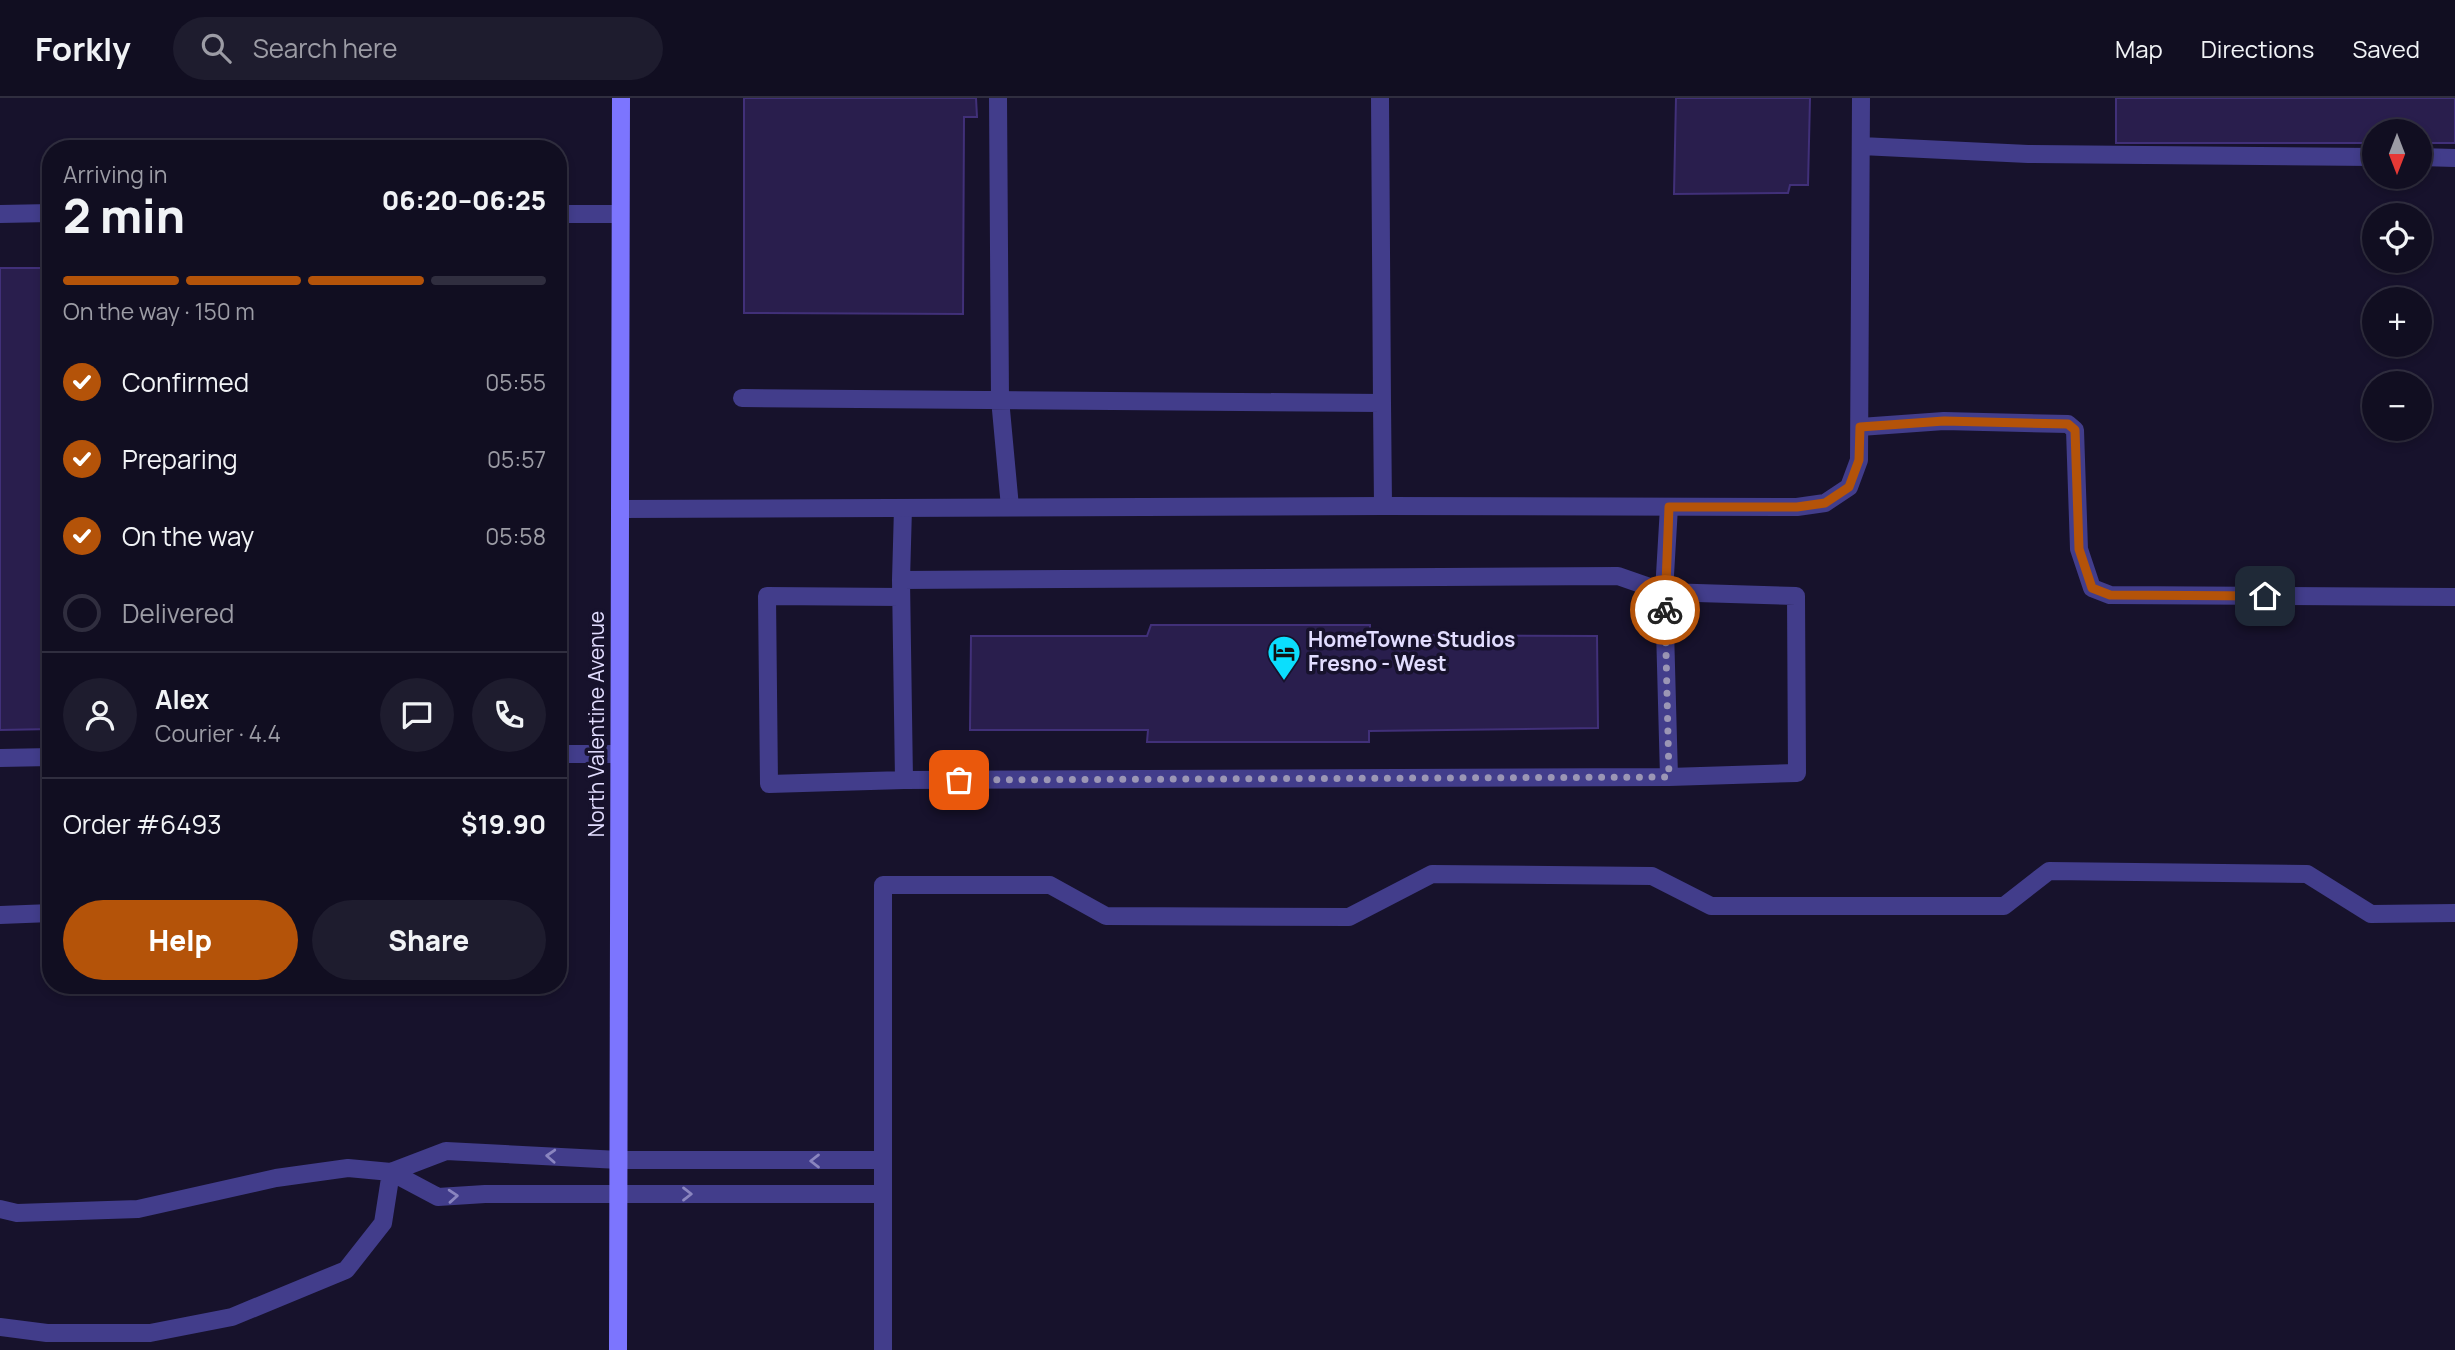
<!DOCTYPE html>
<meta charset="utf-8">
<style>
:root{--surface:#110e21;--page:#1e1c2e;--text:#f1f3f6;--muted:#9c9ca5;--line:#302e3f;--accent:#b45309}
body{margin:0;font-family:Manrope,sans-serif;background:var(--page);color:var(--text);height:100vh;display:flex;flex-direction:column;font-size:26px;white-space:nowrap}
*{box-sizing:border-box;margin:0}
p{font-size:23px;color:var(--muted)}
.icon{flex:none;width:38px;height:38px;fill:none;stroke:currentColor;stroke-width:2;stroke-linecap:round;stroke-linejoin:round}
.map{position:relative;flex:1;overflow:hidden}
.details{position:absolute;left:42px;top:42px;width:525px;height:854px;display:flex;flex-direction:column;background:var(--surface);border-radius:28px;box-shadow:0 4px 10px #0003,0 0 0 2px var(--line)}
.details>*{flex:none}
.needle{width:46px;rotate:180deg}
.controls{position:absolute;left:2362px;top:21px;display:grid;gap:14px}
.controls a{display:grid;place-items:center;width:70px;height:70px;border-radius:50%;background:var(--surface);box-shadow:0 4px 10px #0003,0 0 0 2px var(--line);font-size:35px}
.pin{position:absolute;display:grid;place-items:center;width:60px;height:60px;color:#fff;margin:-30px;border-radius:14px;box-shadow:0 4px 10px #0006}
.courier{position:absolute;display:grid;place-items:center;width:70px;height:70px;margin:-35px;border:5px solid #b45309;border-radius:50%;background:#fff;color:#222;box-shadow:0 2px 9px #0007}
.head em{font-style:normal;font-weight:800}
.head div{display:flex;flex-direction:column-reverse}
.head{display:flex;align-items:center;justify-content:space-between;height:119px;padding:0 21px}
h1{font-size:46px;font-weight:800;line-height:52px}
.bar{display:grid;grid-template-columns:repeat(4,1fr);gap:10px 7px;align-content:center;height:84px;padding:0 21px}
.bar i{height:9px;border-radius:5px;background:var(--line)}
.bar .selected{background:var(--accent)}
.bar p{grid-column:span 4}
.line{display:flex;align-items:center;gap:18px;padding:0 21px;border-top:2px solid var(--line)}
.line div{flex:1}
.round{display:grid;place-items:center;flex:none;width:74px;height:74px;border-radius:37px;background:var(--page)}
ol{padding:0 21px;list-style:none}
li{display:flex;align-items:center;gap:21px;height:77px}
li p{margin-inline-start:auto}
li .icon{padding:7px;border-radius:50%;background:var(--accent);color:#fff;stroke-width:4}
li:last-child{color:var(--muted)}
li i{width:38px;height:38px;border:4px solid var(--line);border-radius:50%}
.primary-button{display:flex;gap:14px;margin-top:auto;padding:14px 21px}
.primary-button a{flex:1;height:80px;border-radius:42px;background:var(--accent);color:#fff;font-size:28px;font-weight:800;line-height:80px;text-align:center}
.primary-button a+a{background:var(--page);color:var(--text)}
header{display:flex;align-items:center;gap:42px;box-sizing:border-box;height:98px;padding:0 35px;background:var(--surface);border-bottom:2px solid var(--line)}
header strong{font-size:33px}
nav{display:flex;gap:38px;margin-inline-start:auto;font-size:24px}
.search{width:490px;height:63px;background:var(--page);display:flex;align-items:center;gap:18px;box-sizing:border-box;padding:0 24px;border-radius:38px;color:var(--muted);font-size:26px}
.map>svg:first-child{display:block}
.building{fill:#291e4d;stroke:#413079;stroke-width:2}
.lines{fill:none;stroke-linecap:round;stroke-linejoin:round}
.lane{stroke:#423d8b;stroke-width:18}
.street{stroke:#423d8b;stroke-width:18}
.secondary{stroke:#7c75fe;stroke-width:18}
.oneway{stroke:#8a85bf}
.done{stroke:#9b96b5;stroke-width:7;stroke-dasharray:0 12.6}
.route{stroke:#b45309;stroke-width:9}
.labels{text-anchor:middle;stroke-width:7;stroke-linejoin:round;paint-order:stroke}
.poi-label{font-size:21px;font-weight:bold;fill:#e2ddff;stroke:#17122c;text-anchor:start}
.street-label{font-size:21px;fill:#e2ddff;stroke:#17122c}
</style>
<header>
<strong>Forkly</strong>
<div class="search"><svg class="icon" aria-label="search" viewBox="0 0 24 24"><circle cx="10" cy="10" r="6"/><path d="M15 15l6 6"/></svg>Search here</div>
<nav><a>Map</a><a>Directions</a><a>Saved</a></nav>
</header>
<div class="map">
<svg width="2455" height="1252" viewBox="0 0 2455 1252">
<rect width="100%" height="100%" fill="#17122c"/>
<path class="building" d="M744,0h232l1,19h-13l-1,197 -219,-1z
M1676,0h134l-2,87h-18l-2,8 -114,1z
M2116,0h339v45h-35v-12h-45v12h-259z
M0,170h51v461l-51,1z
M1151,527h219v10l227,1 1,92 -229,3v11h-222l1,-12h-178l1,-94h176z"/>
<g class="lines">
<path class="lane" d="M998,0l2,301 10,108
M0,116l51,-1
M558,116h62
M742,300l640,5 -2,-305
M1382,305l1,103
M1860,329l84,-6 124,3 7,6 4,119 13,39 18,7 345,2
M903,410l-2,72 3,200 765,-3
M901,482l717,-4 46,16 132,4 1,177 -128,4 -5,-185 5,-85
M901,499l-134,-1 2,188 135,-4
M558,656h61
M0,660l51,-1
M0,817l51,-2
M391,1074l55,-21 173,9h264
M0,1111l17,4 121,-4 138,-31 72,-10 43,4 47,25 47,-3h398
M0,1229l47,6h103l82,-16 114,-47 37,-47 8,-51
M883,1252v-465h167l56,31 243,1 83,-43 220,2 59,30h293l45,-35 258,3 64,40 84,-1"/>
<path class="street" d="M1861,48l167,8 347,3
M2420,59l35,1
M621,411l762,-3 414,1 28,-4 24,-16 10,-27 2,-362"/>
<path class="secondary" d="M618,1252l3,-1252"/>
</g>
<defs><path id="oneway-chevron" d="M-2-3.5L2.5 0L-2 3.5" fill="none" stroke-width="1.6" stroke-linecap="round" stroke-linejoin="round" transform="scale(1.75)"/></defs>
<g class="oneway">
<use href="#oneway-chevron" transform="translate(551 1058) rotate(-177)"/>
<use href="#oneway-chevron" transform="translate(815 1063) rotate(180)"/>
<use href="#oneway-chevron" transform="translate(687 1096)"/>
<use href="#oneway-chevron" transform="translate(453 1098) rotate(-4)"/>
</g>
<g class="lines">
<path class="done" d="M959,682l710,-3 -4,-167"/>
<path class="route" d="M1665,512l4,-103h128l28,-4 24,-16 10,-27 1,-33 84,-6 124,3 7,6 4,119 13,39 18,7 155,1"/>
</g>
<defs>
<symbol id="hotel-pin" viewBox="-11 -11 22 30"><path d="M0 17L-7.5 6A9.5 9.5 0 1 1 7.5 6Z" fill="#0bdefd" stroke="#17122c"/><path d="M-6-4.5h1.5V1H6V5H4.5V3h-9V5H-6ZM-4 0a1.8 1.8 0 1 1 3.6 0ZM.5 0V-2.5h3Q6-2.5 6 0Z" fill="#111"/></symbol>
</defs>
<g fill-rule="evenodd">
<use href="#hotel-pin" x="1265" y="535" width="38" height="52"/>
</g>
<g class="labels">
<g class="poi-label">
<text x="1308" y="549">HomeTowne Studios<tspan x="1308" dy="24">Fresno - West</tspan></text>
</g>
<g class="street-label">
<text transform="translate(597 626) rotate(-90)" y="7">North Valentine Avenue</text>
</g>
</g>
</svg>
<div class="controls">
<a><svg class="needle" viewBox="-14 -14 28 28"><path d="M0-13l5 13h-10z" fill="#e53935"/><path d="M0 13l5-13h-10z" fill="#9c9ca5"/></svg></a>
<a><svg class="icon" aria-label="locate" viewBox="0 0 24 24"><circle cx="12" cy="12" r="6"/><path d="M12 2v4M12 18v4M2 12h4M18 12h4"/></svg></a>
<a>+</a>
<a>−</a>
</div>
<div class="pin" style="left:959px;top:682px;background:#ea580c"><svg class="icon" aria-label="bag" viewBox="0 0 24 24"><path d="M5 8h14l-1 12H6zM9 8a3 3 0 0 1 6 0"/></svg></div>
<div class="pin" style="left:2265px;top:498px;background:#1f2937"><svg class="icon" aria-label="home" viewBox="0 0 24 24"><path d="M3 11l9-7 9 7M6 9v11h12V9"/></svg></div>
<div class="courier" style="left:1665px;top:512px"><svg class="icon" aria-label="bike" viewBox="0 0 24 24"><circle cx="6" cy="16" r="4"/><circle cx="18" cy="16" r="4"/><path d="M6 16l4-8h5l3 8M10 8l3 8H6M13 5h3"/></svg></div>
<section class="details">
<div class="head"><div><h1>2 min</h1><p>Arriving in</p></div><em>06:20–06:25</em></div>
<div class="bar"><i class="selected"></i><i class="selected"></i><i class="selected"></i><i></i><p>On the way · 150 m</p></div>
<ol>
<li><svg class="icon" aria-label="check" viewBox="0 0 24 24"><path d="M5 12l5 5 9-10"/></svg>Confirmed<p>05:55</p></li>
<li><svg class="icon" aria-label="check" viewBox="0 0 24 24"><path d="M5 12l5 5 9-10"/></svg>Preparing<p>05:57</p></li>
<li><svg class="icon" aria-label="check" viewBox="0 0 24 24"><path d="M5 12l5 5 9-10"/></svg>On the way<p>05:58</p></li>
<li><i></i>Delivered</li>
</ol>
<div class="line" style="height:126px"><a class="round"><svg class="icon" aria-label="person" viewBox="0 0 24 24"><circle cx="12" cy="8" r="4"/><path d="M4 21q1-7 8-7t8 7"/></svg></a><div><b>Alex</b><p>Courier · 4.4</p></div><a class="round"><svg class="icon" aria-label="chat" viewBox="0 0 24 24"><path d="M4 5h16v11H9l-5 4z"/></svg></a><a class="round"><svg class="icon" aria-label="phone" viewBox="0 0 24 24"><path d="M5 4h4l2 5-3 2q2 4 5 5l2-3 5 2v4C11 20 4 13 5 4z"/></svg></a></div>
<div class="line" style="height:91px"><div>Order #6493</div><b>$19.90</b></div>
<div class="primary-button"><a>Help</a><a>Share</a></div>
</section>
</div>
